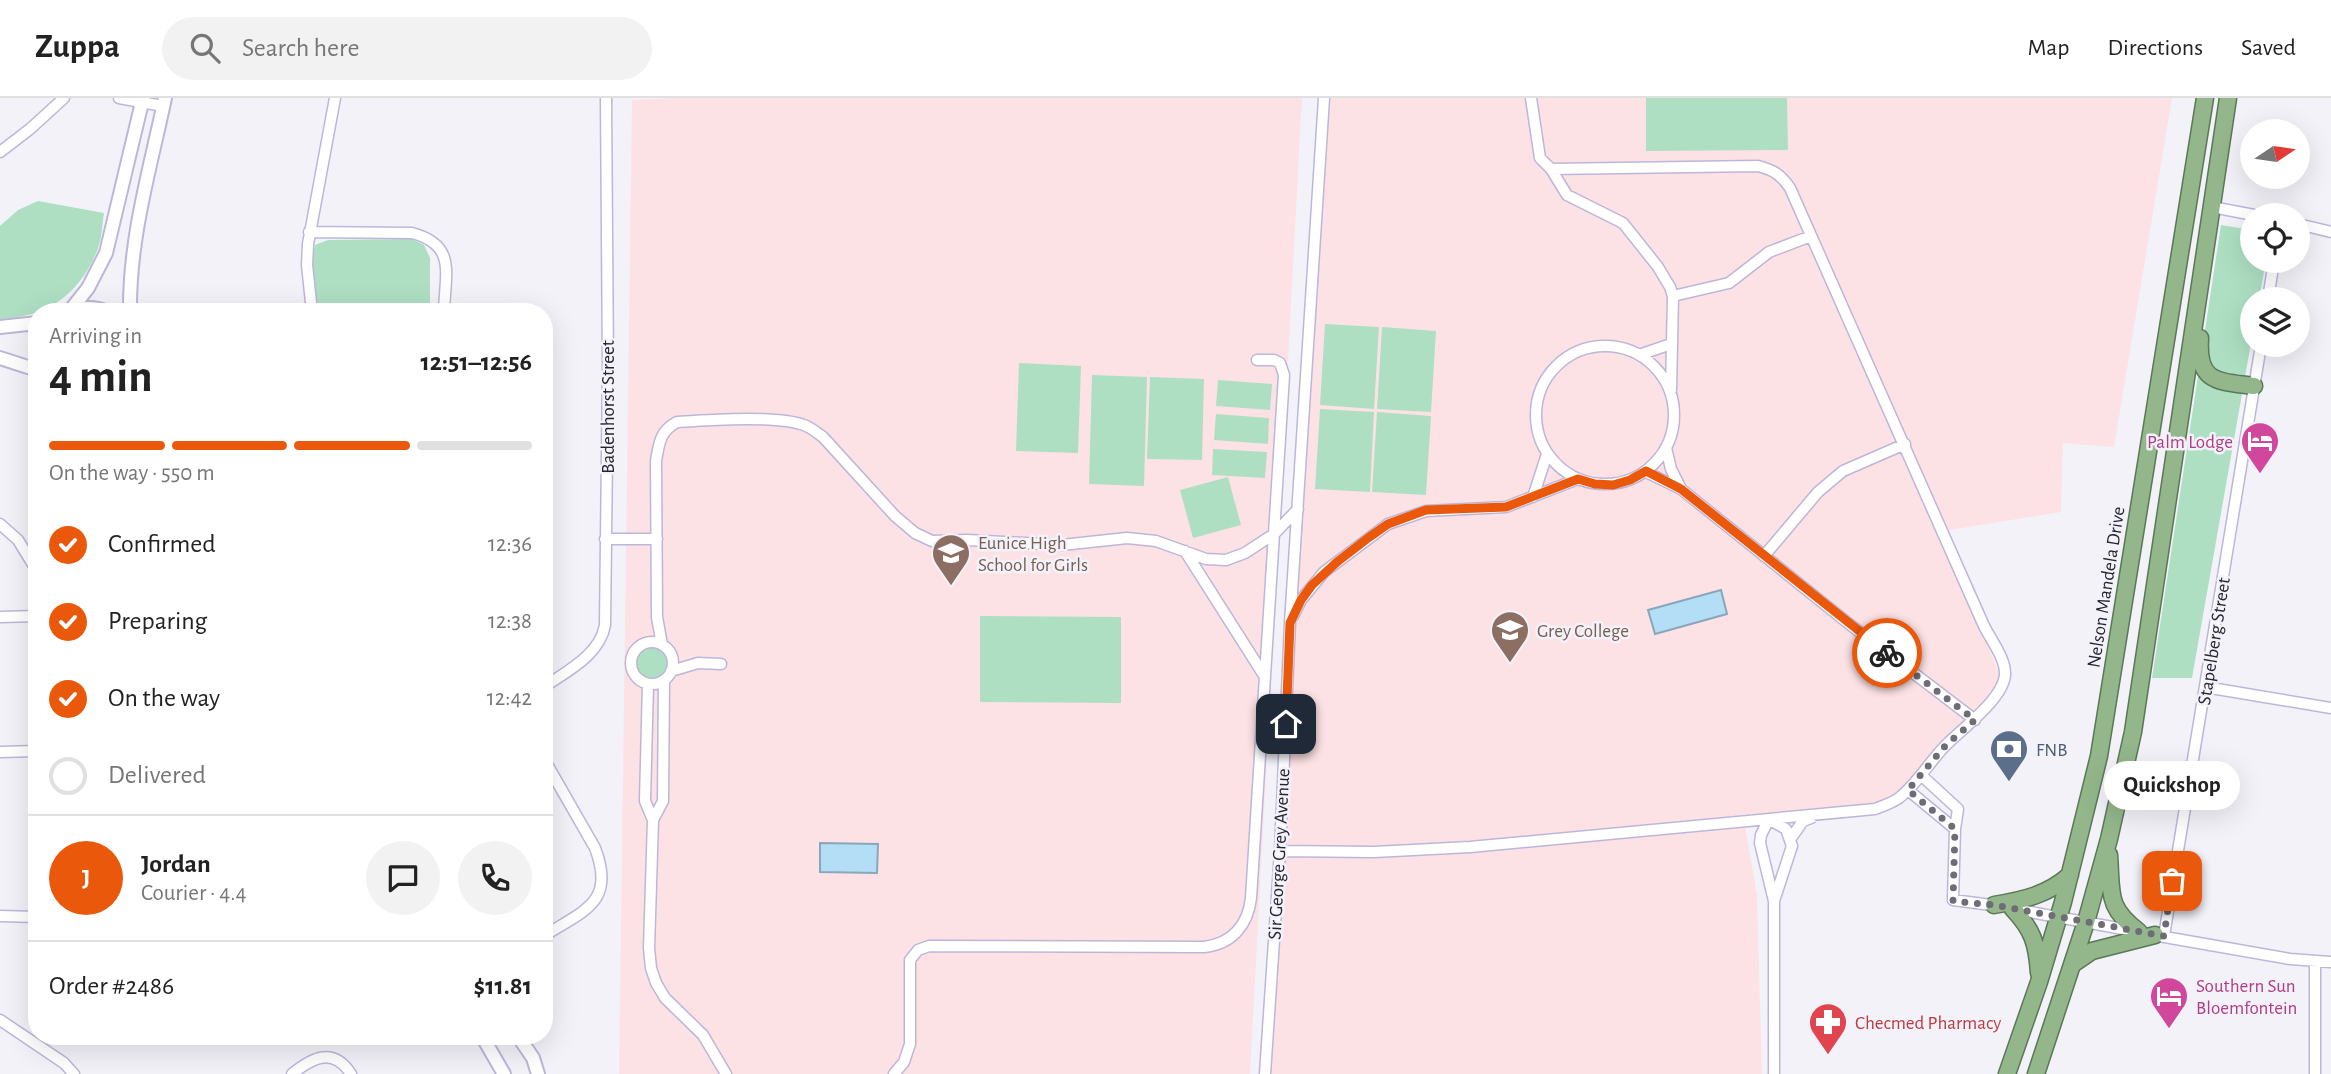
<!DOCTYPE html>
<meta charset="utf-8">
<style>
:root{--surface:#fff;--page:#f2f2f2;--text:#222;--muted:#767676;--line:#e0e0e0;--accent:#ea580c}
body{margin:0;font-family:"Alegreya Sans",sans-serif;background:var(--page);color:var(--text);height:100vh;display:flex;flex-direction:column;font-size:26px;white-space:nowrap}
*{box-sizing:border-box;margin:0}
p{font-size:23px;color:var(--muted)}
.icon{flex:none;width:38px;height:38px;fill:none;stroke:currentColor;stroke-width:2;stroke-linecap:round;stroke-linejoin:round}
.map{position:relative;flex:1;overflow:hidden}
.sheet{position:absolute;left:28px;top:205px;width:525px;height:742px;display:flex;flex-direction:column;background:var(--surface);border-radius:28px;box-shadow:0 7px 28px #0002}
.sheet>*{flex:none}
.needle{width:46px;rotate:77deg}
.buttons{position:absolute;left:2240px;top:21px;display:grid;gap:14px}
.buttons a{display:grid;place-items:center;width:70px;height:70px;border-radius:50%;background:var(--surface);box-shadow:0 7px 28px #0002;font-size:35px}
.pin{position:absolute;display:grid;place-items:center;width:60px;height:60px;color:#fff;margin:-30px;border-radius:14px;box-shadow:0 4px 10px #0006}
.courier{position:absolute;display:grid;place-items:center;width:70px;height:70px;margin:-35px;border:5px solid #ea580c;border-radius:50%;background:#fff;color:#222;box-shadow:0 2px 9px #0007}
.bubble{position:absolute;height:49px;border-radius:24px;background:var(--surface);box-shadow:0 7px 28px #0002;font-size:23px;font-weight:700;line-height:49px;text-align:center}
.head em{font-style:normal;font-weight:700}
.head div{display:flex;flex-direction:column-reverse}
.head{display:flex;align-items:center;justify-content:space-between;height:119px;padding:0 21px}
h1{font-size:46px;font-weight:700;line-height:52px}
.bar{display:grid;grid-template-columns:repeat(4,1fr);gap:10px 7px;align-content:center;height:84px;padding:0 21px}
.bar i{height:9px;border-radius:5px;background:var(--line)}
.bar .active{background:var(--accent)}
.bar p{grid-column:span 4}
.line{display:flex;align-items:center;gap:18px;padding:0 21px;border-top:2px solid var(--line)}
.line div{flex:1}
.round{display:grid;place-items:center;flex:none;width:74px;height:74px;border-radius:37px;background:var(--page)}
ol{padding:0 21px;list-style:none}
li{display:flex;align-items:center;gap:21px;height:77px}
li p{margin-inline-start:auto}
li .icon{padding:7px;border-radius:50%;background:var(--accent);color:#fff;stroke-width:4}
li:last-child{color:var(--muted)}
li i{width:38px;height:38px;border:4px solid var(--line);border-radius:50%}
header{display:flex;align-items:center;gap:42px;box-sizing:border-box;height:98px;padding:0 35px;background:var(--surface);border-bottom:2px solid var(--line)}
header strong{font-size:33px}
nav{display:flex;gap:38px;margin-inline-start:auto;font-size:24px}
.search{width:490px;height:63px;background:var(--page);display:flex;align-items:center;gap:18px;box-sizing:border-box;padding:0 24px;border-radius:38px;color:var(--muted);font-size:26px}
.map>svg:first-child{display:block}
.education{fill:#fde2e5}
.green{fill:#aedfc3}
.water{fill:#b3def6;stroke:#89a6bb;stroke-width:2}
.lines{fill:none;stroke-linecap:round;stroke-linejoin:round}
.minor-casing{stroke:#bcb7d9;stroke-width:13}
.tertiary-casing{stroke:#bcb7d9;stroke-width:16}
.trunk-casing{stroke:#5b7758;stroke-width:19}
.minor{stroke:#fff;stroke-width:10}
.tertiary{stroke:#fff;stroke-width:12}
.trunk{stroke:#93b68a;stroke-width:16}
.done{stroke:#6e6c77;stroke-width:7;stroke-dasharray:0 12.6}
.route{stroke:#ea580c;stroke-width:9}
.labels{text-anchor:middle;stroke-width:5;stroke-linejoin:round;paint-order:stroke}
.street-label{font-size:19px;fill:#262431;stroke:#f3f2f9}
.hotel-label{font-size:19px;fill:#b23c85;stroke:#f3f2f9;text-anchor:end}
.education-label{font-size:19px;fill:#785e54;stroke:#f3f2f9;text-anchor:start}
.service-label{font-size:19px;fill:#4e5e75;stroke:#f3f2f9;text-anchor:start}
.health-label{font-size:19px;fill:#be3a42;stroke:#f3f2f9;text-anchor:start}
</style>
<header>
<strong>Zuppa</strong>
<div class="search"><svg class="icon" aria-label="search" viewBox="0 0 24 24"><circle cx="10" cy="10" r="6"/><path d="M15 15l6 6"/></svg>Search here</div>
<nav><a>Map</a><a>Directions</a><a>Saved</a></nav>
</header>
<div class="map">
<svg width="2331" height="976" viewBox="0 0 2331 976">
<rect width="100%" height="100%" fill="#f3f2f9"/>
<path class="education" d="M675,0h627l-52,976h-631l13,-974z
M1329,0h843l-58,349 -51,-4 -2,69 -118,19 58,148 -32,39 -81,85 -145,12 14,80 5,179h-498l22,-447z"/>
<path class="green" d="M1646,0h141l1,52 -142,1z
M38,103l66,12c-2,12 -2,26 -7,38 -18,44 -50,66 -97,68v-93l18,-16z
M2221,127l31,5v31h14l-7,38h-7v38l-60,341h-40z
M411,141l13,6 6,13v53h-114l-5,-50 4,-16 13,-5z
M1325,226l54,3 -5,82 -54,-4z
M1382,229l54,4 -5,81 -54,-3z
M1019,265l62,3 -3,87 -62,-2z
M1092,277l55,2 -3,109 -55,-2z
M1150,279l54,2 -2,81 -55,-1z
M1218,282l54,4 -2,26 -54,-4z
M1320,311l54,3 -4,80 -55,-3z
M1377,314l54,4 -5,79 -54,-3z
M1216,316l53,4 -1,26 -54,-4z
M1213,351l54,3 -2,26 -53,-3z
M1228,379l13,48 -48,13 -13,-48z
M980,518l141,1v86l-141,-1z
M636 565a16 16 0 1 1 32 0a16 16 0 1 1-32 0Z"/>
<path class="water" d="M1721,492l6,24 -72,20 -7,-24z
M820,745l58,1 -1,29 -57,-1z"/>
<g class="lines">
<defs>
<path id="minor" d="M119,0l44,8
M1531,0l9,60 11,11 16,26 56,28 35,44 12,20 3,9 -2,94
M0,54l30,-23 34,-31
M2212,109l42,8
M2298,126l33,8
M309,134l103,1c45,12 33,40 32,79
M1673,198l56,-13 40,-31 42,-16
M2268,201l6,-38
M312,214l-5,-47 1,-21 27,-146
M1536 317a69 69 0 1 1 138 0a69 69 0 1 1-138 0Z
M1639,257l32,-11
M1666,350l5,21 10,20
M1646,374l35,17 167,134 127,97
M1533,399l14,-43
M0,426l18,16 19,31
M605,441h52
M1185,453l80,126
M1764,458l54,-64 25,-21 62,-27
M1293,518l8,-16 23,-28 64,-48 38,-13 80,-4 72,-28
M0,519l37,-1
M631 565a21 21 0 1 1 42 0a21 21 0 1 1-42 0Z
M662,547l-5,-28 -1,-156c3,-18 4,-30 21,-39 31,-2 100,-7 127,3 8,3 13,8 19,12l72,79 20,17 17,8 35,-1 95,5 65,-7 29,3 50,18 20,1 19,-7 29,-19 24,-25
M671,573l27,-8 23,1
M648,586l-3,117 8,19 -4,128 2,20 5,15 9,15 38,37 23,39
M544,589c23,-16 56,-32 61,-62l3,-256 -2,-271
M2205,589l126,21
M0,654l37,-1
M544,661l51,89c21,55 -11,62 -51,88
M1921,677l37,34 -3,20 -2,71 46,6
M1908,692l47,39
M1769,721l-8,16 -1,8 14,58v173
M653,722l10,-19 1,-121
M1770,722l16,9 6,17 -18,55
M1791,740l12,-17 8,-3
M1280,753l94,1 96,-5 405,-38c8,-3 17,-6 24,-11 19,-15 31,-37 47,-53 16,-16 57,-46 59,-70 1,-16 -14,-35 -21,-49l-194,-438c-9,-13 -16,-18 -32,-22l-207,3
M2014,811l120,22
M0,818l37,1
M2159,838l131,23 41,3
M2164,838l97,-591
M0,922l64,43 10,11
M292,976c20,-16 41,-28 59,0
M894,976l10,-12 6,-18v-84l8,-10 11,-4 275,1c28,-3 44,-22 47,-49l33,-523 -4,-12 -6,-3h-17
M1265,976l15,-223 10,-228 34,-525
M2315,976v-113"/>
<path id="tertiary" d="M69,214l19,-24 18,-35 37,-155
M70,214c13,-5 24,-6 37,0
M130,214c-1,-73 20,-143 35,-214
M0,229l37,-4
M0,260l37,12
M482,938l22,38
M518,938l15,22 5,16"/>
<path id="trunk" d="M2200,240c-3,45 17,43 54,48
M2109,757c3,39 -3,52 30,77
M1994,807c30,-5 53,-10 76,-30
M2013,811c20,21 24,35 26,64
M2073,866l19,-13 63,-16
M2007,976l32,-92 24,-80 36,-146 106,-658
M2036,976l50,-152 23,-83 24,-107 95,-634"/>
</defs>
<use href="#minor" class="minor-casing"/>
<use href="#tertiary" class="tertiary-casing"/>
<use href="#trunk" class="trunk-casing"/>
<use href="#minor" class="minor"/>
<use href="#tertiary" class="tertiary"/>
<use href="#trunk" class="trunk"/>
</g>
<g class="lines">
<path class="done" d="M1887,555l88,67 -30,26 -37,44 47,39 -2,72 41,4 170,31 8,-55"/>
<path class="route" d="M1286,626l4,-101 11,-23 11,-15 25,-23 31,-24 20,-14 38,-14 80,-3 72,-28 17,5 18,1 17,-5 16,-9 35,18 206,164"/>
</g>
<defs>
<symbol id="hotel-pin" viewBox="-11 -11 22 30"><path d="M0 17L-7.5 6A9.5 9.5 0 1 1 7.5 6Z" fill="#d1479c" stroke="#f3f2f9"/><path d="M-6-4.5h1.5V1H6V5H4.5V3h-9V5H-6ZM-4 0a1.8 1.8 0 1 1 3.6 0ZM.5 0V-2.5h3Q6-2.5 6 0Z" fill="#fff"/></symbol>
<symbol id="school-pin" viewBox="-11 -11 22 30"><path d="M0 17L-7.5 6A9.5 9.5 0 1 1 7.5 6Z" fill="#8d6e63" stroke="#f3f2f9"/><path d="M0-5L7-2L0 1L-7-2ZM-4 1L0 2.5L4 1V4Q0 6-4 4Z" fill="#fff"/></symbol>
<symbol id="university-pin" viewBox="-11 -11 22 30"><path d="M0 17L-7.5 6A9.5 9.5 0 1 1 7.5 6Z" fill="#8d6e63" stroke="#f3f2f9"/><path d="M0-5L7-2L0 1L-7-2ZM-4 1L0 2.5L4 1V4Q0 6-4 4Z" fill="#fff"/></symbol>
<symbol id="bank-pin" viewBox="-11 -11 22 30"><path d="M0 17L-7.5 6A9.5 9.5 0 1 1 7.5 6Z" fill="#5c6f8a" stroke="#f3f2f9"/><path d="M-6-4H6V4H-6ZM0-2.3a2.3 2.3 0 1 0 0 4.6a2.3 2.3 0 1 0 0-4.6Z" fill="#fff"/></symbol>
<symbol id="pharmacy-pin" viewBox="-11 -11 22 30"><path d="M0 17L-7.5 6A9.5 9.5 0 1 1 7.5 6Z" fill="#e0444e" stroke="#f3f2f9"/><path d="M-2-6h4v4h4v4h-4v4h-4v-4h-4v-4h4Z" fill="#fff"/></symbol>
</defs>
<g fill-rule="evenodd">
<use href="#hotel-pin" x="2238" y="321" width="44" height="60"/>
<use href="#school-pin" x="929" y="433" width="44" height="60"/>
<use href="#university-pin" x="1488" y="510" width="44" height="60"/>
<use href="#bank-pin" x="1987" y="629" width="44" height="60"/>
<use href="#hotel-pin" x="2147" y="876" width="44" height="60"/>
<use href="#pharmacy-pin" x="1806" y="902" width="44" height="60"/>
</g>
<g class="labels">
<g class="street-label">
<text transform="translate(607 309) rotate(-90)" y="7">Badenhorst Street</text>
<text transform="translate(2105 489) rotate(-81)" y="7">Nelson Mandela Drive</text>
<text transform="translate(2213 543) rotate(-81)" y="7">Stapelberg Street</text>
<text transform="translate(1278 756) rotate(-87)" y="7">Sir George Grey Avenue</text>
</g>
<g class="hotel-label">
<text x="2233" y="350">Palm Lodge</text>
<text x="2196" y="894" text-anchor="start">Southern Sun<tspan x="2196" dy="22">Bloemfontein</tspan></text>
</g>
<g class="education-label">
<text x="978" y="451">Eunice High<tspan x="978" dy="22">School for Girls</tspan></text>
<text x="1537" y="539">Grey College</text>
</g>
<g class="service-label">
<text x="2036" y="658">FNB</text>
</g>
<g class="health-label">
<text x="1855" y="931">Checmed Pharmacy</text>
</g>
</g>
</svg>
<div class="buttons">
<a><svg class="needle" viewBox="-14 -14 28 28"><path d="M0-13l5 13h-10z" fill="#e53935"/><path d="M0 13l5-13h-10z" fill="#767676"/></svg></a>
<a><svg class="icon" aria-label="locate" viewBox="0 0 24 24"><circle cx="12" cy="12" r="6"/><path d="M12 2v4M12 18v4M2 12h4M18 12h4"/></svg></a>
<a><svg class="icon" aria-label="layers" viewBox="0 0 24 24"><path d="M12 4l9 5-9 5-9-5zM3 14l9 5 9-5"/></svg></a>
</div>
<div class="pin" style="left:2172px;top:783px;background:#ea580c"><svg class="icon" aria-label="bag" viewBox="0 0 24 24"><path d="M5 8h14l-1 12H6zM9 8a3 3 0 0 1 6 0"/></svg></div>
<div class="pin" style="left:1286px;top:626px;background:#1f2937"><svg class="icon" aria-label="home" viewBox="0 0 24 24"><path d="M3 11l9-7 9 7M6 9v11h12V9"/></svg></div>
<div class="courier" style="left:1887px;top:555px"><svg class="icon" aria-label="bike" viewBox="0 0 24 24"><circle cx="6" cy="16" r="4"/><circle cx="18" cy="16" r="4"/><path d="M6 16l4-8h5l3 8M10 8l3 8H6M13 5h3"/></svg></div>
<div class="bubble" style="left:2104px;top:663px;width:136px">Quickshop</div>
<section class="sheet">
<div class="head"><div><h1>4 min</h1><p>Arriving in</p></div><em>12:51–12:56</em></div>
<div class="bar"><i class="active"></i><i class="active"></i><i class="active"></i><i></i><p>On the way · 550 m</p></div>
<ol>
<li><svg class="icon" aria-label="check" viewBox="0 0 24 24"><path d="M5 12l5 5 9-10"/></svg>Confirmed<p>12:36</p></li>
<li><svg class="icon" aria-label="check" viewBox="0 0 24 24"><path d="M5 12l5 5 9-10"/></svg>Preparing<p>12:38</p></li>
<li><svg class="icon" aria-label="check" viewBox="0 0 24 24"><path d="M5 12l5 5 9-10"/></svg>On the way<p>12:42</p></li>
<li><i></i>Delivered</li>
</ol>
<div class="line" style="height:126px"><b class="round" style="background:var(--accent);color:#fff">J</b><div><b>Jordan</b><p>Courier · 4.4</p></div><a class="round"><svg class="icon" aria-label="chat" viewBox="0 0 24 24"><path d="M4 5h16v11H9l-5 4z"/></svg></a><a class="round"><svg class="icon" aria-label="phone" viewBox="0 0 24 24"><path d="M5 4h4l2 5-3 2q2 4 5 5l2-3 5 2v4C11 20 4 13 5 4z"/></svg></a></div>
<div class="line" style="height:91px"><div>Order #2486</div><b>$11.81</b></div>
</section>
</div>
